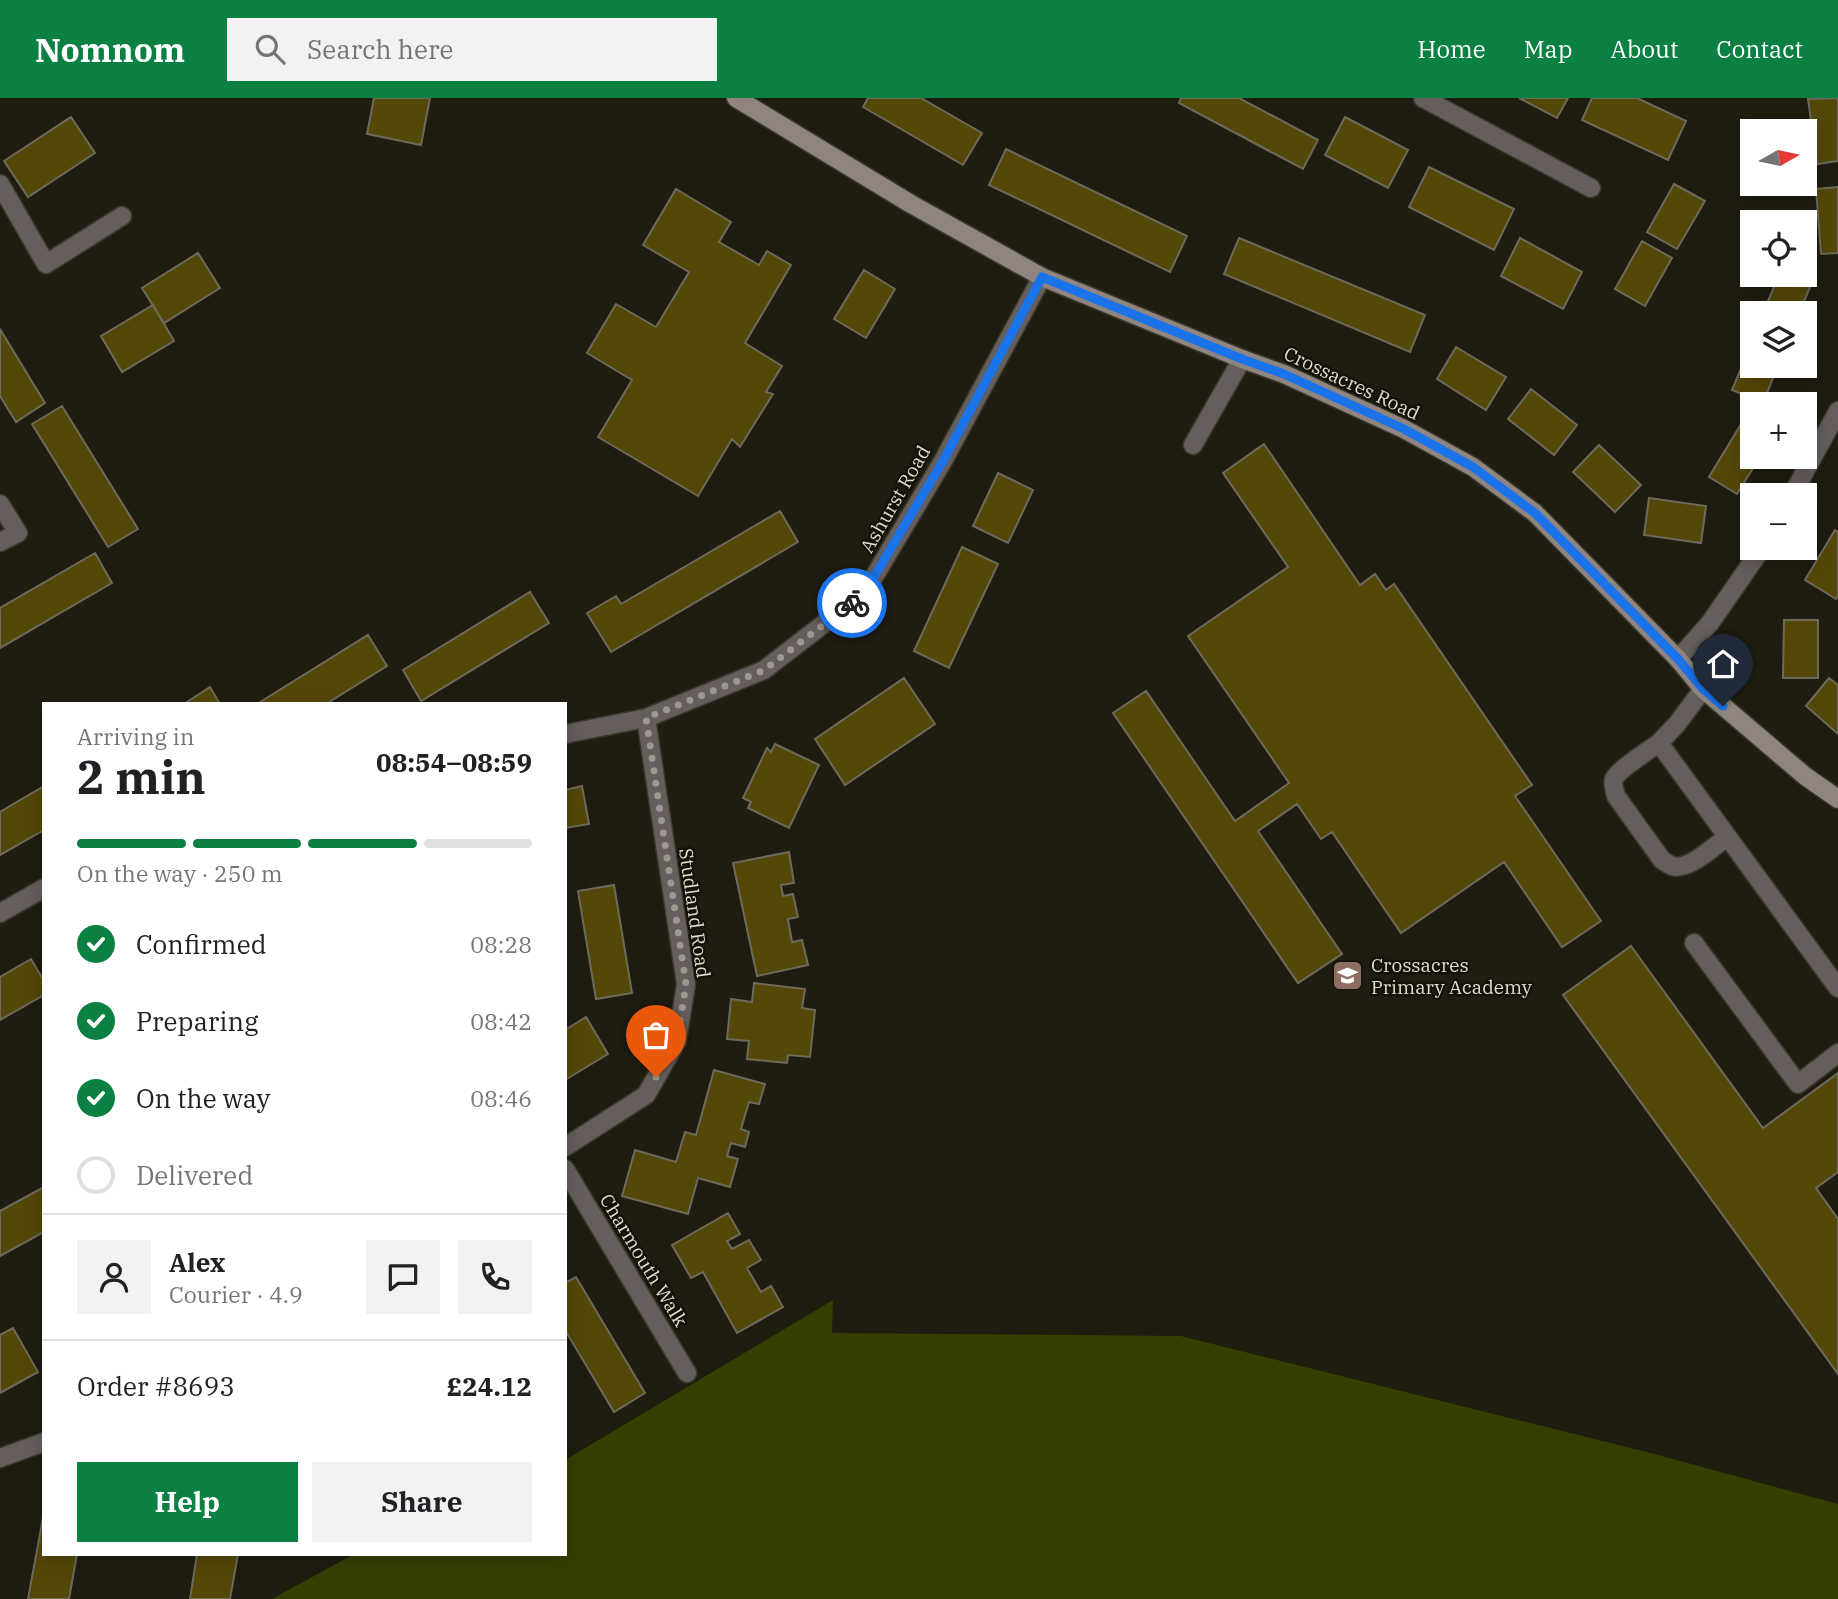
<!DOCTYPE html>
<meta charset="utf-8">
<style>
:root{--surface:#fff;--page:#f2f2f2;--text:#202124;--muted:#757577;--line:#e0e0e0;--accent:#0b8043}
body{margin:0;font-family:"IBM Plex Serif",serif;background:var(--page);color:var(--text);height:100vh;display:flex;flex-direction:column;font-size:26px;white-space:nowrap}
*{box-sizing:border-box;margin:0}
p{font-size:23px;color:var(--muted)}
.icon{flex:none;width:38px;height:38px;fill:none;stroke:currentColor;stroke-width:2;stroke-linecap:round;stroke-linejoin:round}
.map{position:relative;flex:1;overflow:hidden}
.sheet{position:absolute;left:42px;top:604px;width:525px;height:854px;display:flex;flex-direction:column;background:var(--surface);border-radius:0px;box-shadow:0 4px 18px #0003}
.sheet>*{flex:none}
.needle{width:46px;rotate:81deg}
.tools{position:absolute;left:1740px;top:21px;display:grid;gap:14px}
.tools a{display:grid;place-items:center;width:77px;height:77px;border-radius:0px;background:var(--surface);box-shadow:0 4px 18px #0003;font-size:35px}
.pin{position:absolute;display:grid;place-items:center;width:60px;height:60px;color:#fff;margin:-72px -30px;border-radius:50% 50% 50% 0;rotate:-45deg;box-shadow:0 0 7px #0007}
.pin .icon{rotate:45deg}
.courier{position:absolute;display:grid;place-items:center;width:70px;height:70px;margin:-35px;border:5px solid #1a73e8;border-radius:50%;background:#fff;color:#222;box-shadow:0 2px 9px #0007}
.headline em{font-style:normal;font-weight:700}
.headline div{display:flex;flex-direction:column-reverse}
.headline{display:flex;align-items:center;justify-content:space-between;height:119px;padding:0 35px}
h1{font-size:46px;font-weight:700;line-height:52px}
.bar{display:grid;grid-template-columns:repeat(4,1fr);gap:10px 7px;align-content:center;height:84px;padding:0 35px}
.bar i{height:9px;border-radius:5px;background:var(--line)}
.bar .selected{background:var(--accent)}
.bar p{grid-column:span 4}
.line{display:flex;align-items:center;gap:18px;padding:0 35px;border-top:2px solid var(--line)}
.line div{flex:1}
.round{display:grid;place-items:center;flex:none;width:74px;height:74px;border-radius:0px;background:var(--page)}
ol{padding:0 35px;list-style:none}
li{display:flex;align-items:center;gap:21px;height:77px}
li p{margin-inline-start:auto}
li .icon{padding:7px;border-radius:50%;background:var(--accent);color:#fff;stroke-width:4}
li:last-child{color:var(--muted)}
li i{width:38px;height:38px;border:4px solid var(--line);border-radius:50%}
.primary-button{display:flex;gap:14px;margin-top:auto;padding:14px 35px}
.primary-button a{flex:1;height:80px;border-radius:0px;background:var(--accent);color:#fff;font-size:28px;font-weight:700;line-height:80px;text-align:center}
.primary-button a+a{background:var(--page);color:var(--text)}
header{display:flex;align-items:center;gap:42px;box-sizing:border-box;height:98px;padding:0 35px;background:var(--accent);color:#fff}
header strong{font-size:33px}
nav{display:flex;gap:38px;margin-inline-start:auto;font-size:24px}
.search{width:490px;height:63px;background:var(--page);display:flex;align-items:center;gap:18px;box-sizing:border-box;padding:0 24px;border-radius:0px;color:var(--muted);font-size:26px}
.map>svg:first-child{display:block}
.green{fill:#353f00}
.building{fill:#544809;stroke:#6d6a5c;stroke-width:2}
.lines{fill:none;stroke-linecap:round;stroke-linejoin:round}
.lane-casing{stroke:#3a372c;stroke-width:21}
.street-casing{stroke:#3a372c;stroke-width:21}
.secondary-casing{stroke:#3a372c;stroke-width:21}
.lane{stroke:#655e5c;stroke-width:18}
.street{stroke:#655e5c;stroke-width:18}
.secondary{stroke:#908481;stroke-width:18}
.done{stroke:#9c9990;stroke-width:7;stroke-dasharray:0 12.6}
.route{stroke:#1a73e8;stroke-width:9}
.labels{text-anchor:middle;stroke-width:5;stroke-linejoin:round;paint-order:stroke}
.street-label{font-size:19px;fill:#dfddd5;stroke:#151307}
.poi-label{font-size:19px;fill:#dfddd5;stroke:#151307;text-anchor:start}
</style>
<header>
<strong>Nomnom</strong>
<div class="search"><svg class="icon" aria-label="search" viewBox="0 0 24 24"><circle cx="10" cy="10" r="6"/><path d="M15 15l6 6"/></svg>Search here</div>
<nav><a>Home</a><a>Map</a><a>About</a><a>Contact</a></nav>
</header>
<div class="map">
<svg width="1838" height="1501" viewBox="0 0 1838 1501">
<rect width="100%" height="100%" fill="#1f1c10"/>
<path class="green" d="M833,1202l-1,33 349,3 481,120 176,48v95h-1566l82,-45h211v-94z"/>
<path class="building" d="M374,0h56l-9,47 -54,-11z
M868,0h53l61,35 -19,32 -100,-58z
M1181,0h58l79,42 -15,29 -124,-66z
M1519,0h49l-11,20z
M1592,0h45l49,23 -18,39 -86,-40z
M1838,0v63l-21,3 -9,-65z
M71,19l24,36 -67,44 -24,-36z
M1345,19l63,33 -20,38 -63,-33z
M1006,51l181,87 -17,36 -181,-87z
M1429,69l85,42 -20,41 -85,-43z
M1674,86l31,17 -28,48 -30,-17z
M1838,89v66l-17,1 -5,-65z
M676,91l55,33 -12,20 40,23 8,-14 24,14 -46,78 37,23 -16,26 7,2 -33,53 -8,-8 -34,57 -100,-59 34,-57 -45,-27 29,-49 40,23 33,-55 -46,-27z
M1239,140l186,77 -15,37 -186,-78z
M1520,140l62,34 -19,37 -62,-33z
M1642,143l30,17 -27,48 -30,-17z
M198,155l22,35 -56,35 -22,-35z
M864,172l31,19 -29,49 -32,-19z
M1804,176l10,4 -15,35h-36l16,-38z
M153,207l21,36 -52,31 -21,-36z
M0,231l45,74 -29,19 -16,-26z
M1752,244v24h26l-15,37 -31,-13z
M1456,249l50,30 -20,33 -49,-31z
M1531,291l46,36 -23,30 -46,-36z
M62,308l76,123 -30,18 -76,-123z
M1744,321l8,4v34h8l-23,37 -28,-17z
M1264,346l96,141 15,-11 11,16 8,-6 138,201 -17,11 86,125 -39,26 -58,-85 -103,71 -69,-101 -11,7 -24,-35 -39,27 84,123 -44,29 -185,-270 33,-22 89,130 54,-38 -101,-147 100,-69 -65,-94z
M1599,347l42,40 -26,27 -42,-40z
M998,375l35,17 -25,53 -35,-17z
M1649,400l57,8 -5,37 -57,-8z
M780,413l18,31 -187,110 -24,-39 29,-17 5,8z
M1835,432l3,2v64l-2,3 -31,-19z
M962,449l36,17 -49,104 -35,-17z
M95,455l17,30 -112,65v-40z
M530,494l19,31 -128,78 -18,-31z
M1784,522h34v58h-35z
M368,537l19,31 -61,38h-69z
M904,580l31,46 -90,61 -30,-46z
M1829,580l9,7v49l-32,-28z
M210,589l10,17h-36z
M775,646l44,21 -30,63 -41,-20 3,-6 -8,-4 24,-50 4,4z
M44,688v44l-44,25v-43z
M582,688l7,38 -24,4v-38z
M789,754l5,31 -13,2 2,11 10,-2 5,23 -10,2 4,23 10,-2 6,25 -51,11 -24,-113z
M614,787l18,108 -36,6 -18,-108z
M1631,848l132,182 75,-55v99l-22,16 22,31v155l-275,-379z
M31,861l13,22v14l-44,25v-43z
M754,885l51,6 -3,19 13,2 -5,47 -22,-2 -1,8 -40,-4 2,-18 -22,-2 4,-40 21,3z
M586,919l22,37 -43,26v-50z
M714,972l51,14 -6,20 -10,-2 -8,27 8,3 -4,15 -14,-4 -4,13 11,3 -8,28 -32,-9 -10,36 -66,-18 13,-46 41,12 9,-30 11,3z
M44,1089v45l-44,24v-45z
M728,1115l12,21 -13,7 5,8 17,-9 12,20 -14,8 14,24 10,-6 12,21 -46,26 -34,-61 -12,6 -19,-33z
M576,1179l69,116 -31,19 -49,-82v-47z
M13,1230l25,44 -38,21v-58z
M44,1414v42h33l-8,45h-41z
M197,1456h41l-8,45h-40z"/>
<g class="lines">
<defs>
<path id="lane" d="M1193,347l49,-86
M1703,591l-26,35 -18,19 179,245
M1659,645c-10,7 -41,27 -45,36 -2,5 1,12 2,17l46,64c3,2 8,5 10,6 17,5 42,-20 55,-29
M1694,845l104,141 40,-31"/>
<path id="street" d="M1423,0l168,90
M0,86l46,80 76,-48
M1792,397l46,-84
M0,406l18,29 -18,9
M1678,561l32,-36 52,-75
M565,636l81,-16 118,-48 101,-78 78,-131 99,-184
M0,815l44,-25
M565,1049l81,-52 31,-54 9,-57 -40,-266
M565,1071l122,204
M0,1360l44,-16"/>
<path id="secondary" d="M736,0l175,106 131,73 200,82 42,15 120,55 69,38 62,46 143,146 25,30 102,87 33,23"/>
</defs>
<use href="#lane" class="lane-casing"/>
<use href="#street" class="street-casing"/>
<use href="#secondary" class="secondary-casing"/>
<use href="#lane" class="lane"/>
<use href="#street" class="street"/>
<use href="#secondary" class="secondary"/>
</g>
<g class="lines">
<path class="done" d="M656,979l21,-36 9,-57 -40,-266 118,-48 88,-67"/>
<path class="route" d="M852,505l13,-11 78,-131 99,-184 200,82 42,15 120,55 69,38 62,46 143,146 25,30 20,17"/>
</g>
<defs>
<symbol id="school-square" viewBox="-11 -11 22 22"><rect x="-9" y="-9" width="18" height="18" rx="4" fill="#8d6e63" stroke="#151307"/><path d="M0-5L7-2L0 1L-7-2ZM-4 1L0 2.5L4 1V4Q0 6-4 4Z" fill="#fff"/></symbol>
</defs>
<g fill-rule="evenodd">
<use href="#school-square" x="1330" y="860" width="35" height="35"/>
</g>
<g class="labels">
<g class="street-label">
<text transform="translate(1352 285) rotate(25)" y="7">Crossacres Road</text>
<text transform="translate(895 401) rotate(-60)" y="7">Ashurst Road</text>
<text transform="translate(695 815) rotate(82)" y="7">Studland Road</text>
<text transform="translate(644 1162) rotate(59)" y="7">Charmouth Walk</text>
</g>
<g class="poi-label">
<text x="1371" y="874">Crossacres<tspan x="1371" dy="22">Primary Academy</tspan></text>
</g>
</g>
</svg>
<div class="tools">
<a><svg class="needle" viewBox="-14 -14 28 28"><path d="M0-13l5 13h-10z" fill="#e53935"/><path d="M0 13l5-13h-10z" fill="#757577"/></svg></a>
<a><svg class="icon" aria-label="locate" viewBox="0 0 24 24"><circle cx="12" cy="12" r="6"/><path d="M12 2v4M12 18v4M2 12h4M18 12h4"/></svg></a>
<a><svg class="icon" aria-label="layers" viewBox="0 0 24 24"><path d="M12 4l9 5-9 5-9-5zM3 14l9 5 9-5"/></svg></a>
<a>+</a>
<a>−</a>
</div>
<div class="pin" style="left:656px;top:979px;background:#ea580c"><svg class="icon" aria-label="bag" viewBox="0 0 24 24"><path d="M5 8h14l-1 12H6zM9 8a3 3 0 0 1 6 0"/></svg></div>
<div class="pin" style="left:1723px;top:608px;background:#1f2937"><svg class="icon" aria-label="home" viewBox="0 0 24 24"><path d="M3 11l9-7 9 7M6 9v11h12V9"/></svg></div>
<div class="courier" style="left:852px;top:505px"><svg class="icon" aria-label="bike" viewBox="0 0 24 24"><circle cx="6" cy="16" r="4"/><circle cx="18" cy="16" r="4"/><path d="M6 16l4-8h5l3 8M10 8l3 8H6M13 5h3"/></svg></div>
<section class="sheet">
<div class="headline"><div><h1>2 min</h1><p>Arriving in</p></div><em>08:54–08:59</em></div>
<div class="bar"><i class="selected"></i><i class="selected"></i><i class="selected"></i><i></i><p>On the way · 250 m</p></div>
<ol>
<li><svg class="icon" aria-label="check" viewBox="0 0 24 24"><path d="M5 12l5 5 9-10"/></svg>Confirmed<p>08:28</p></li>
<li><svg class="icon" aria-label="check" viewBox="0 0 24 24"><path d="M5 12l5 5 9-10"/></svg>Preparing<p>08:42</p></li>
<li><svg class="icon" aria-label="check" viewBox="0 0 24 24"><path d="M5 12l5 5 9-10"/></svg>On the way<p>08:46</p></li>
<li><i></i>Delivered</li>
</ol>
<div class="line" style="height:126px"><a class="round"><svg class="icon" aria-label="person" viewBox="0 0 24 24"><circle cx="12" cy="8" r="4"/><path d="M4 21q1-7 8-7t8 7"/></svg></a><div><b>Alex</b><p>Courier · 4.9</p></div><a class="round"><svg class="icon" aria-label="chat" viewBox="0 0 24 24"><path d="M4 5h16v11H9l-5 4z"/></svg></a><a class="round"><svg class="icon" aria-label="phone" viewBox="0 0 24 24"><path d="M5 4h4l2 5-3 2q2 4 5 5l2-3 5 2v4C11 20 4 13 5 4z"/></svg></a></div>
<div class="line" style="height:91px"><div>Order #8693</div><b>£24.12</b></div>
<div class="primary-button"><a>Help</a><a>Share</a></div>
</section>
</div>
